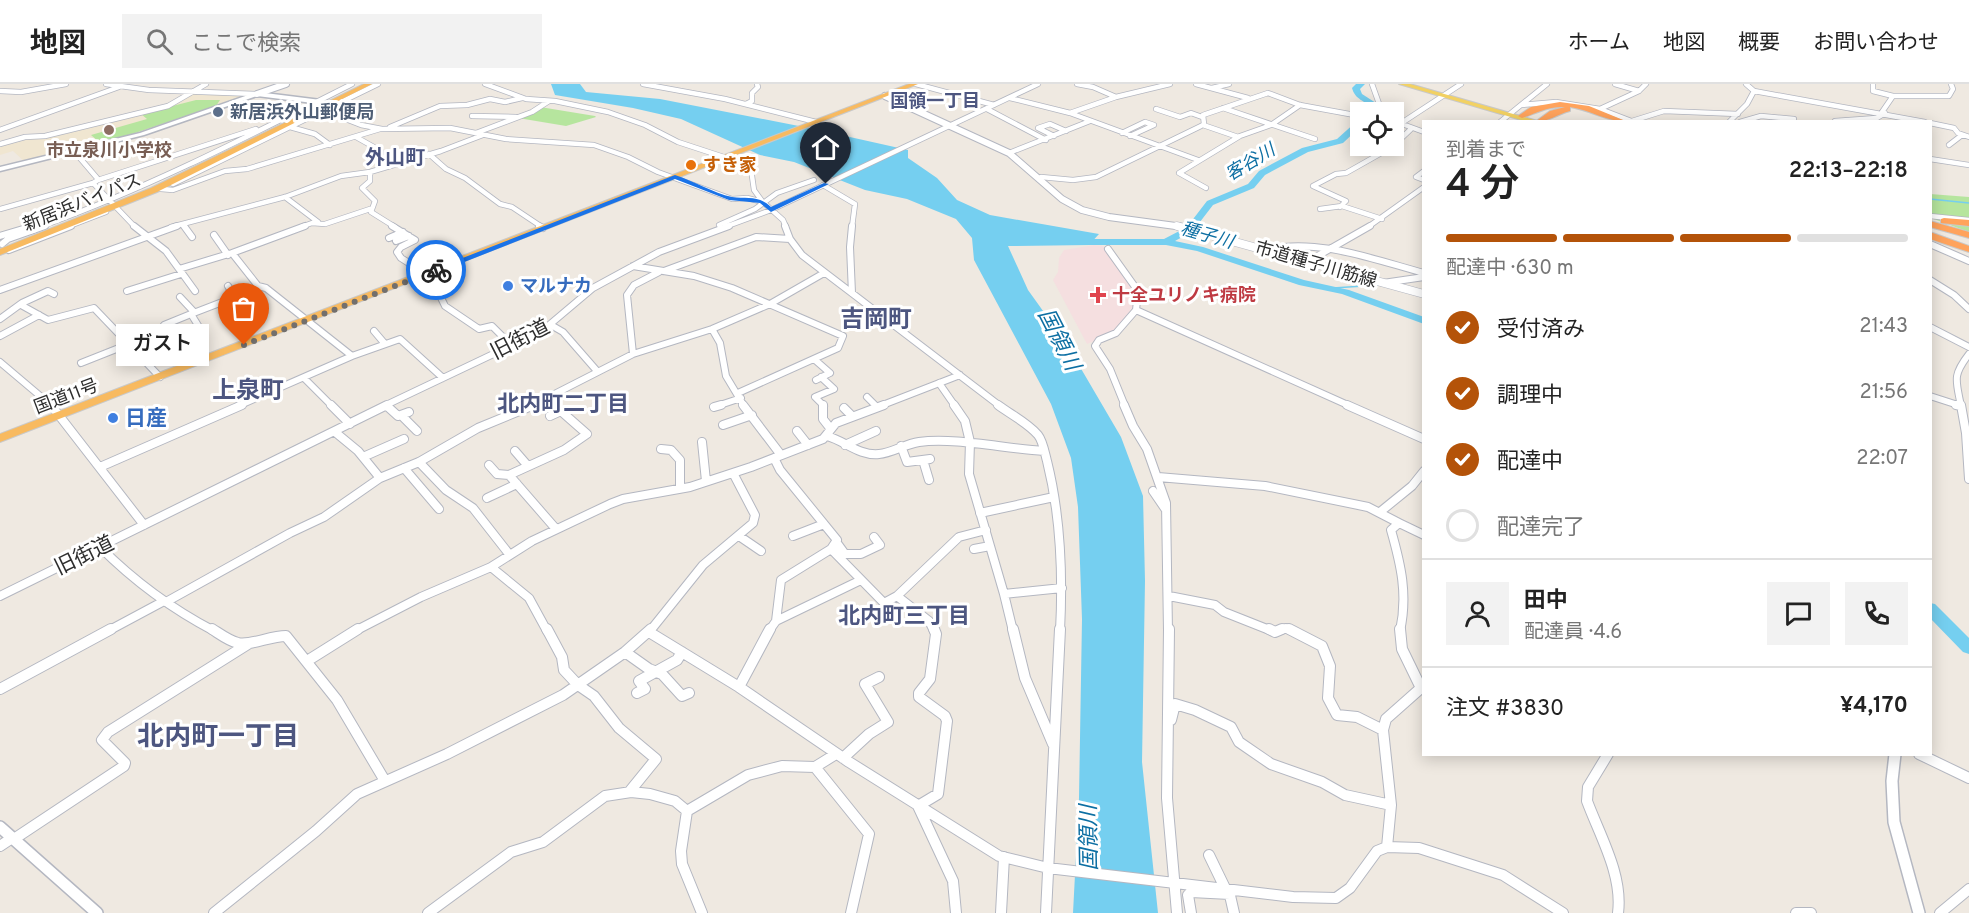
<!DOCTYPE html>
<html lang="ja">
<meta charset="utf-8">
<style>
:root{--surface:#fff;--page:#f2f2f2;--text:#222;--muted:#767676;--line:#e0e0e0;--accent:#b45309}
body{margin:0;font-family:Overpass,"Noto Sans JP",sans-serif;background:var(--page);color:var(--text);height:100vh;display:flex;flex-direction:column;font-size:22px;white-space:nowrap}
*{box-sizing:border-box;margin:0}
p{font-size:20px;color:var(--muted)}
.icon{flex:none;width:33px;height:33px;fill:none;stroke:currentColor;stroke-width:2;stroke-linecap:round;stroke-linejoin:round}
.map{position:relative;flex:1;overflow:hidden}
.sheet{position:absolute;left:1422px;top:36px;width:510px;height:636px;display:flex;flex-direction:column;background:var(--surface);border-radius:0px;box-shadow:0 3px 15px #0003}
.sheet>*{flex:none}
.controls{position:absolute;left:1350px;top:18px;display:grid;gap:12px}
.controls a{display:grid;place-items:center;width:54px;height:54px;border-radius:0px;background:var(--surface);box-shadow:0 3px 15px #0003;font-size:30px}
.pin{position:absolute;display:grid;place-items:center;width:51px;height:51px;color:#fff;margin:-62px -26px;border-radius:50% 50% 50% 0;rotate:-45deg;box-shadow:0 0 6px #0007}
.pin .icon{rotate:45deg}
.courier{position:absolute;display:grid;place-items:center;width:60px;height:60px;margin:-30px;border:4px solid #1a73e8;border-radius:50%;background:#fff;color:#222;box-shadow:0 2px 8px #0007}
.bubble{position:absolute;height:42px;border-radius:0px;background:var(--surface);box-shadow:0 3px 15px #0003;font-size:20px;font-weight:600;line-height:42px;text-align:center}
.headline em{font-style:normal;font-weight:600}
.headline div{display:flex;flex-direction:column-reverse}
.headline{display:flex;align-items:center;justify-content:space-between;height:102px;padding:0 24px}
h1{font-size:39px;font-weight:600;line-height:45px}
.bar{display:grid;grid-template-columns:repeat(4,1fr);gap:9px 6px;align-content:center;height:72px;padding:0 24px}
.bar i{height:8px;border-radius:4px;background:var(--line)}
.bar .active{background:var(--accent)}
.bar p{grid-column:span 4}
.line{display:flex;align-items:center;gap:15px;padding:0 24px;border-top:2px solid var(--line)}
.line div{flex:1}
.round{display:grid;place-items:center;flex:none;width:63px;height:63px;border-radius:0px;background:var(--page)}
ol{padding:0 24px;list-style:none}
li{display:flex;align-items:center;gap:18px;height:66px}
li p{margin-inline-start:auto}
li .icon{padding:6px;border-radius:50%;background:var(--accent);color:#fff;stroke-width:4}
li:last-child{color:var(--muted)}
li i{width:33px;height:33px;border:3px solid var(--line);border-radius:50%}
header{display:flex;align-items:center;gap:36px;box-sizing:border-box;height:84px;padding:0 30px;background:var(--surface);border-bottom:2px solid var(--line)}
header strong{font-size:28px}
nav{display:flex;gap:33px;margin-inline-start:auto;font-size:21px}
.search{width:420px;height:54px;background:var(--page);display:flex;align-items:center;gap:15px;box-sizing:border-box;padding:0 21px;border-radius:0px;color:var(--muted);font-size:22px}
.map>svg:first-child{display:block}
.education{fill:#f0e6d1}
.medical{fill:#f5dfe0}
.green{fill:#b6e59e}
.water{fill:#75cff0}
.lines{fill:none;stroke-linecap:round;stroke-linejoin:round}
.stream{stroke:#75cff0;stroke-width:1.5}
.river{fill:#75cff0;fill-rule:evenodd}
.minor-far3-casing{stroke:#b4b7c1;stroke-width:6}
.minor-far2-casing{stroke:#b4b7c1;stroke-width:8}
.minor-far1-casing{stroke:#b4b7c1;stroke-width:10}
.minor-casing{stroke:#b4b7c1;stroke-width:12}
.tertiary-far2-casing{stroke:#b4b7c1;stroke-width:8}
.tertiary-far1-casing{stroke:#b4b7c1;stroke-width:9}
.tertiary-casing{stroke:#b4b7c1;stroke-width:14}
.secondary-casing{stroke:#b4b7c1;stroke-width:3}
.primary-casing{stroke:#c9c9c9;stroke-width:2}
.trunk-casing{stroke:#c9c9c9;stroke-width:2}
.motorway-casing{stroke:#c9c9c9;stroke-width:2}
.minor-far3{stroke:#fff;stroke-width:4.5}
.minor-far2{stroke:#fff;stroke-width:6}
.minor-far1{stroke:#fff;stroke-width:8}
.minor{stroke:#fff;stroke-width:10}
.tertiary-far2{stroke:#fff;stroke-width:6}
.tertiary-far1{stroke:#fff;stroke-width:8}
.tertiary{stroke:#fff;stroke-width:11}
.secondary{fill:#fff;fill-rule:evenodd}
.primary{fill:#f2d163;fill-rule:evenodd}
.trunk{fill:#f8ba60;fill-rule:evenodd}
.motorway{fill:#ffa35c;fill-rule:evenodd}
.route{fill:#1a73e8}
.done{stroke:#726f6d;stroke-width:6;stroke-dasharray:0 10.8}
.service-dot{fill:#5c6f8a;stroke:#fff;stroke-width:2}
.education-dot{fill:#8d6e63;stroke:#fff;stroke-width:2}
.food-dot{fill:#e8710a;stroke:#fff;stroke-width:2}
.shop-dot{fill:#3f7fe0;stroke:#fff;stroke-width:2}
.health-dot{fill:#e0444e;stroke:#fff;stroke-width:2}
.labels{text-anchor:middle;stroke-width:6;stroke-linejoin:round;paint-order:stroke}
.far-neighbourhood-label{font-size:18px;font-weight:bold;fill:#4d5680;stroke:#fff}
.far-service-label{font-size:18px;font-weight:bold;fill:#4e5e75;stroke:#fff;text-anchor:start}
.far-education-label{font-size:18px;font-weight:bold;fill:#785e54;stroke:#fff}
.far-water-label{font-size:18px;font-style:italic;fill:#0d6fa3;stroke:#fff}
.far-food-label{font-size:18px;font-weight:bold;fill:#c56008;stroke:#fff;text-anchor:start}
.far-street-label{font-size:18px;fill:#2e2e2e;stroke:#fff}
.far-shop-label{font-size:18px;font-weight:bold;fill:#366cbe;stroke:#fff;text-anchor:start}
.far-health-label{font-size:18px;font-weight:bold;fill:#be3a42;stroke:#fff;text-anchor:start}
.far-quarter-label{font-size:20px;font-weight:bold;fill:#4d5680;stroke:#fff}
.street-label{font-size:21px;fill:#2e2e2e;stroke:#fff}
.shop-label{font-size:21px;font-weight:bold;fill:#366cbe;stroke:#fff;text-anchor:start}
.water-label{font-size:22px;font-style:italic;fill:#0d6fa3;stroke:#fff}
.neighbourhood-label{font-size:22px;font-weight:bold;fill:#4d5680;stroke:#fff}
.quarter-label{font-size:24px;font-weight:bold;fill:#4d5680;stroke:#fff}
.near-neighbourhood-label{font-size:27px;font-weight:bold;fill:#4d5680;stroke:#fff}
</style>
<header>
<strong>地図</strong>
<div class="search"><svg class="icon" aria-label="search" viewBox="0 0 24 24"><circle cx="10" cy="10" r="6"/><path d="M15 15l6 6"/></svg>ここで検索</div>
<nav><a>ホーム</a><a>地図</a><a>概要</a><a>お問い合わせ</a></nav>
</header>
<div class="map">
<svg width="1969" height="829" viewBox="0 0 1969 829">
<rect width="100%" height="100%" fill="#efe9e1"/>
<path class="education" d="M192,9l57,2 -120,41 -104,26 -12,-11 -13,4v-11l31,-7 6,2 131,-33z"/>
<path class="medical" d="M1094,161l9,1 27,35 6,12 -1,12 -22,28 -26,11 -34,-64 5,-8 1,-14 5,-8z"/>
<path class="green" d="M196,16h24l-4,6 -87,29 -30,7 -8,-7 56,-16 -6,-5z
M540,23l55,9 1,1 -30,9 -48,-8z
M1930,110l39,3v35l-38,-14z"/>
<path class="water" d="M551,0h29l6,8 74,7 154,30 94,21v8l29,20 20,22 33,15 109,19 -10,11 -81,1 20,44 38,53 55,94 22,59 2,85 -3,181 16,151h-85l6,-115 3,-179 -4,-112 -7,-49 -20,-54 -77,-144 -2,-22 -16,-19 -49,-20 -42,-9 -71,-28 -34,-7 -79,-36 -48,-11 -78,-13z"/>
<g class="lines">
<path class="stream" d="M1930,115l39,4
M1333,204l46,-3"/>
<path class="river" d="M1356,0h9l-5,5 2,5 14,9 4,7 -1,2h-10l3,-3c-7,-9 -17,-9 -20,-21z
M1357,37h3v6l-17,16 -35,9 -43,23 -11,13 -41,17 -20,26 -18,10 28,6 101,33 45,10 75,27v7l-82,-30 -43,-9 -102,-34 -31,-6h-93l-5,-3 5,-3h91l23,-12 20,-26 41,-17 11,-13 43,-23 35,-9z
M1930,519l5,1 34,34v16l-6,-2 -33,-34z"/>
<defs>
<path id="minor-far3" d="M106,0l43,6 108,4
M485,0l41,15 29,2 53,11 37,13 33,17 64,21 9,6 3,21 8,11
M643,0l82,15 91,23
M916,0l78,21
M1077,0l16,3 23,10
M1196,0l52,14
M1372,0l10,28
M1615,0l24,7
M1873,0v7l20,5
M1212,4l17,-4
M0,7l21,1 45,-8
M1754,7l171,31
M1010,14l60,15 128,47
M329,19l10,3 -9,7 31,12 21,4 68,-1 56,11 88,6 34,12 30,15 74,27 15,-1 16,4 20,18 3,7
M746,20l6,-3v-8l6,-6 -1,-3
M1522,21l34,-3 44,7 39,-18 7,-7
M1223,24l92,31
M987,25l59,31
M1156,25l24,8 11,-4 11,4
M1600,25l34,13
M1882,28l11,-16h56l4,-7 -2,-5
M1070,29l46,-16 54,-13
M472,32l44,1
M1394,37l30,11
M1632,37l32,-10 74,3
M1835,37l42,-3 8,-5
M1500,38l47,-38
M1729,38l18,-18 7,-13 -8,-7
M1740,38l21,-6 33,3
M1930,39l24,5 4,5 11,4
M1400,40l61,-40
M1203,41l35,12
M290,43l25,7 15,11
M390,43l50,-21 27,-1 23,-6 15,3 17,-4
M0,46l119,-43
M476,49l56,-21 17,-11
M1122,49l23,-11 9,3 -24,11
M1054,52l-16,-8 12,-4 16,7
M356,53l25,14 1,17
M0,60l25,-7 20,-1 123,-30 38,-22
M1949,61l13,-10
M73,66l24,28 1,2 -5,3 42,44
M1009,69l81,-32
M429,70l17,15 19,9 35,26 12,3 30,20
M1930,75l39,6
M1424,87l-8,6 8,3
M370,88v9l-8,7 13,13 -4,11 24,15
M1041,93l32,3 23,-3 105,-51 3,-2 -1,-9 65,-22 32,12 60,11
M98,96l158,-51
M173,100l205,-100
M823,101l32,19 -3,23
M1206,104l-27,-15 61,-37 31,-11 29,-20
M161,105l12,1 52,-19 22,-2 133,-40
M285,113l33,25
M1340,123l6,-6 -33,-15 23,-12 10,-1 46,-26 19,-18
M0,125l93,-26
M1320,125l22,-3 40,13
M1930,132l39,4
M183,140l2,3
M719,141l36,-16 22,-16 37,-13
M28,143l13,-4
M40,143c108,-39 209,-91 312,-143
M67,143l39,-15
M171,143l114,-30 56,-21 29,-4 71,-21 42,-16
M301,143l11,-4 13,1 45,-15
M725,143l46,-17 267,-126
M1368,143l56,-40"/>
<path id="minor-far2" d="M134,142l32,25 29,40
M184,142l8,11
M392,142l23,14 -14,7 -4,5 4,6 25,16
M539,142l4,2
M785,142l5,13 12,16 198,151
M214,151l14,20
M0,152l33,-10
M389,154l14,-6
M396,157l13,-5
M2,160l6,-5 37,-13
M1930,160l39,17
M1108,165l30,42 -2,19 214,96
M9,166l62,-24
M1266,166c50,-13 109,10 158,23
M232,169l73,-27
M1307,178l63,-36
M633,182l61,10 38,12 111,48 -5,12 -100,45
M179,185l53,-16 26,33 8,2 86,68 48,-17 43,39
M664,187l92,-34 34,2
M429,189l16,33 34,23 13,-3 19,19
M1930,196l24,15 15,14
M1383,199l41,-6
M228,202l7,11
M0,206l177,-64
M127,207l54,-17
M852,209l-2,-46 2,-21
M180,213l14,15
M21,221l27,15 46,-12 66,69
M0,235l22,-16 26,-12 6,3
M551,241l12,7 34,39
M1930,243l39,20
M712,245l8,14 6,33 18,30
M168,246l-4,-5 27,-11
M374,247l11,13
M0,252l39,-21
M633,270l-6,-59 7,-10 25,-13
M146,275l58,-24 -13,-21 70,-27
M814,275l16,14 -14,7
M0,278l52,44
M81,279l48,-19
M821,293l13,12 -19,8 9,9
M304,294l28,28
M939,299l16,23
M1930,312l31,10
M867,313l9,9
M547,314l9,8
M238,322l114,-50
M384,322l158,-75 51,-43 66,-36 70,-26
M531,322l102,-52 79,-25 58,-25 54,-31
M717,322l24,-8
M880,322l80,-31
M1125,322l-15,-37 -15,-23 4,-6 17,-7 20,-23
M1961,322c-5,-26 -9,-30 8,-52"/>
<path id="minor-far1" d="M51,321l93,120
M331,321l19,19
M554,321l33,29 -23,16 -55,25 47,54
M743,321l38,50
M823,321v14l7,9
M954,321l11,16 5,21 -1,32 21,72 -16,3
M998,321c12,9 30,18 40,30 5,6 7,19 9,26 14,56 16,113 13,170
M1124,321l9,21 14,23 19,54 2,128
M1347,321l77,34
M1956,321l5,1
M1961,321l5,28 3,46
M387,322l11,10 11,-4
M714,323l7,-2
M844,324l8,8
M402,332l15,15
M550,332l11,-5
M723,341l29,-10
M797,347l11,14
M335,348l23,19 22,27
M827,352c18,5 32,20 52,18 13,-1 26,-10 40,-12 36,-5 87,7 125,9
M702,358l4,39
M845,361l31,-14
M901,362l6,16 23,-3
M661,365l10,1 9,10v27
M515,367l13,15
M363,373l41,-18
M774,374l6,12 57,70 -6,9
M923,376l6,20
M419,378l27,28 27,18 36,46
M489,381l8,9 12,1
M100,383l142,-62
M404,384l35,41
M1158,393l107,9 103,21 31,16 -8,7c10,35 17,65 9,101
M1153,407l13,19
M487,414l30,-14
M1380,428l32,-26 12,-15
M980,429l74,-16
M1399,439l25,12
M739,452l22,15
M793,452l31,-12
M837,459l8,11h16l19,-9 -6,-8
M990,462l14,48 58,-6
M100,463c34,34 72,62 114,84
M491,483l38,31 18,33
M1004,510l9,37
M0,512l387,-191
M897,512l32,25 5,10
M1169,512l46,9 9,7 48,19
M166,518l124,-69 34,-16 56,-39 39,-16 59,-34 56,-23
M776,537l5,-41 50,-31 53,54 13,-7 62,-59 27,-7
M108,547l56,-30
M355,547l66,-34 70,-30 41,-26 78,-37 13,-5 67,-12 61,-20 72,-28 13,-16 48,-18
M650,547l53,-66 50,-42 2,-8 -22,-42
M769,547l7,-10 85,-41
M1278,547l8,-3 6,3"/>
<path id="minor" d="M212,545c8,5 17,12 26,14 12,3 32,-7 48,-7l51,64 48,81
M547,545l15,28 2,13 14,15 16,11 25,32 37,31 -26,32
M934,545l2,5 -6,45 -11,14v4l26,19 2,5 -9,73 -20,12 35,75 3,32
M1013,545l12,49 28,66
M1169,545l-2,169 10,115
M1269,545l6,3 7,-3
M1289,545l33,17 8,20 -2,32 9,17 20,2 26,13
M649,548l90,55 110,75 150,94 49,12 245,29 43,1 14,-10 27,-37 10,-4 4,-42 -8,-75 3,-11 35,-31 -19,-39 -2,-20
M625,568l24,17 13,5 20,22 7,-3
M307,577l51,-32
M739,603l31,-58
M0,605l111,-60
M637,609l8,-4 -6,-8 38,-21 5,-8
M1171,636l4,-16 20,6 36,17 8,15 32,22 51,18 23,13 46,10
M1608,670l-20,33 -1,14c13,35 36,74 31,112
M1919,670l50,24
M843,674l26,-24 19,-12 -23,-38 14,-7
M815,683l54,67 -18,79
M687,727l-6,40 1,13 20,49
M14,755l110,-73 1,-3 -23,-23 6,-8 140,-88
M0,762l12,-8
M1387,763l32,1 84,27 60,38
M1209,771l16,33
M1229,807l5,22
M214,829l102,-82 41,-37 90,-40 116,-59 62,-43 26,-23
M428,829l83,-61 32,-10 62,-46 26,-4 19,2 25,7 12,10 61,-36 34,-9 33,1 21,-13
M1001,829l3,-56
M1046,829l14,-284
M1191,829l-3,-18 3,-3 39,2
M1796,829h15
M1940,829l29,-24"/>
<path id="tertiary-far2" d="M257,10l29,-10
M885,12l124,57 53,46 20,11 27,7 74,10"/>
<path id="tertiary-far1" d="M1177,142l247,68"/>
<path id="tertiary" d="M1895,670l-3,27 2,41 25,91
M0,743l97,86"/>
<path id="secondary" d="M257,8l72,9 3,2 -3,2 -72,-9 -113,39 -144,36v-4l140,-34z"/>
<path id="primary" d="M1399,0h11l131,38h-13z"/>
<path id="trunk" d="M364,0h8l-215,108 -157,63v-6l151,-61z
M909,0h9l-918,358v-8z"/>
<path id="motorway" d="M1560,18l29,4 39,16c-20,0 -38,-12 -58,-15v4c-12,3 -22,11 -35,11l15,-11 15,-4c-17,-1 -28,6 -43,11l-4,-2 13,-9z
M1944,134l25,2v6l-28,-3v-4z
M1930,137l39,11v6l-39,-11z
M1930,148l39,14v6l-39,-13z"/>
</defs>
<use href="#minor-far3" class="minor-far3-casing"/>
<use href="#minor-far2" class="minor-far2-casing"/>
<use href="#minor-far1" class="minor-far1-casing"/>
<use href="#minor" class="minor-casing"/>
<use href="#tertiary-far2" class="tertiary-far2-casing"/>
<use href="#tertiary-far1" class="tertiary-far1-casing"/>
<use href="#tertiary" class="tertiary-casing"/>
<use href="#secondary" class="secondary-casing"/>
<use href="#primary" class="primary-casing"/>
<use href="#trunk" class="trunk-casing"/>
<use href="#motorway" class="motorway-casing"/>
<use href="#minor-far3" class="minor-far3"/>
<use href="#minor-far2" class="minor-far2"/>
<use href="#minor-far1" class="minor-far1"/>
<use href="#minor" class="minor"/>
<use href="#tertiary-far2" class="tertiary-far2"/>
<use href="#tertiary-far1" class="tertiary-far1"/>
<use href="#tertiary" class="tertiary"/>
<use href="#secondary" class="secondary"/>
<use href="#primary" class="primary"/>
<use href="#trunk" class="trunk"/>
<use href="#motorway" class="motorway"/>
</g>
<path class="route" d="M675,91c19,6 38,18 57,22 15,2 27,-2 39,10l53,-24 5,1 -58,28 -11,-9 -31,-3 -54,-21 -236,93 -7,-2z"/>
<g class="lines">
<path class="done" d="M244,261l192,-75"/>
</g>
<circle class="service-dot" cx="218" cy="28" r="6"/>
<circle class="education-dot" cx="109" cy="46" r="6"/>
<circle class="food-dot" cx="691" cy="81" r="6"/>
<g class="shop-dot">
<circle cx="508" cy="202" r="6"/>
<circle cx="113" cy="334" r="6"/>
</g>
<path class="health-dot" d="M1095 202h6v6h6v6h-6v6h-6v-6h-6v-6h6z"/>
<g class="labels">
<g class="far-neighbourhood-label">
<text x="935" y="23">国領一丁目</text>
</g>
<g class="far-service-label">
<text x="230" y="34">新居浜外山郵便局</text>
</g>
<g class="far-education-label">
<text x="109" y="72">市立泉川小学校</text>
</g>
<g class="far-water-label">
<text transform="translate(1250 78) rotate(-31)" y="6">客谷川</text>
<text transform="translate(1207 151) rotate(16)" y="6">種子川</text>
</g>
<g class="far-food-label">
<text x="703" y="87">すき家</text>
</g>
<g class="far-street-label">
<text transform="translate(82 118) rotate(-22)" y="6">新居浜バイパス</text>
<text transform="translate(1316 180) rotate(16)" y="6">市道種子川筋線</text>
<text transform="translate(66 312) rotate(-21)" y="6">国道11号</text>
</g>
<g class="far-shop-label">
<text x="520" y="208">マルナカ</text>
</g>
<g class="far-health-label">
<text x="1112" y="217">十全ユリノキ病院</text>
</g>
<g class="far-quarter-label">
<text x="395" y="80">外山町</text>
</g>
<g class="street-label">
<text transform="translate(520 255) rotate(-27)" y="7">旧街道</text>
<text transform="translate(84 471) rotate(-26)" y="7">旧街道</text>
</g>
<g class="shop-label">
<text x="125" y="341">日産</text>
</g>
<g class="water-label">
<text transform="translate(1060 255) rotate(63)" y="8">国領川</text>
<text transform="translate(1088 754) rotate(-91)" y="8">国領川</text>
</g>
<g class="neighbourhood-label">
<text x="563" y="327">北内町二丁目</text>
<text x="904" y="539">北内町三丁目</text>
</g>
<g class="quarter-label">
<text x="876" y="243">吉岡町</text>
<text x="248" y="314">上泉町</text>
</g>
<g class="near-neighbourhood-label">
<text x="218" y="661">北内町一丁目</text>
</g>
</g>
</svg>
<div class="controls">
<a><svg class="icon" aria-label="locate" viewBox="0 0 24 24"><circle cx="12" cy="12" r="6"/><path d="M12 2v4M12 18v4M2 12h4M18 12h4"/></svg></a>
</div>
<div class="pin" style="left:244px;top:261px;background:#ea580c"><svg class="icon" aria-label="bag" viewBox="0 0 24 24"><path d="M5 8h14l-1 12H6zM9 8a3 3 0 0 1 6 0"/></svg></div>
<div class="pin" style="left:826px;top:100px;background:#1f2937"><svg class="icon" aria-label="home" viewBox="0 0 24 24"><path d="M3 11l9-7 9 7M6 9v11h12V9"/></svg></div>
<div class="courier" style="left:436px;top:186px"><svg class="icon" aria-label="bike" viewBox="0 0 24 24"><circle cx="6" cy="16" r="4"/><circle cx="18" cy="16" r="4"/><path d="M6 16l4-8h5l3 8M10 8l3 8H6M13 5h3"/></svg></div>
<div class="bubble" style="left:116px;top:240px;width:93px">ガスト</div>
<section class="sheet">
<div class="headline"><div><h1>4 分</h1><p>到着まで</p></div><em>22:13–22:18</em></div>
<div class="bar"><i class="active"></i><i class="active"></i><i class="active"></i><i></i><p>配達中 · 630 m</p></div>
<ol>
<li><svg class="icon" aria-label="check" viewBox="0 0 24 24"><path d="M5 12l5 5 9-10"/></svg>受付済み<p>21:43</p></li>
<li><svg class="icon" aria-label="check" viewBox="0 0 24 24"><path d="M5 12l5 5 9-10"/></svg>調理中<p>21:56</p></li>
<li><svg class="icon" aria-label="check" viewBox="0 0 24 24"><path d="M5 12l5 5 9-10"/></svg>配達中<p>22:07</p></li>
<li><i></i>配達完了</li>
</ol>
<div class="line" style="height:108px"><a class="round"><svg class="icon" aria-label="person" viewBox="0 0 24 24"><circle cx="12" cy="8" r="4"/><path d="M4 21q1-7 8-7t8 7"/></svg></a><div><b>田中</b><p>配達員 · 4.6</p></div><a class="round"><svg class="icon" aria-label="chat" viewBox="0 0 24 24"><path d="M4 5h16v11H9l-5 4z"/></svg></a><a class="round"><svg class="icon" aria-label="phone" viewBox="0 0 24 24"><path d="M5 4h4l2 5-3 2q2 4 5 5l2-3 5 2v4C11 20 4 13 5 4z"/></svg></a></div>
<div class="line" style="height:78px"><div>注文 #3830</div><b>¥4,170</b></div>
</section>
</div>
